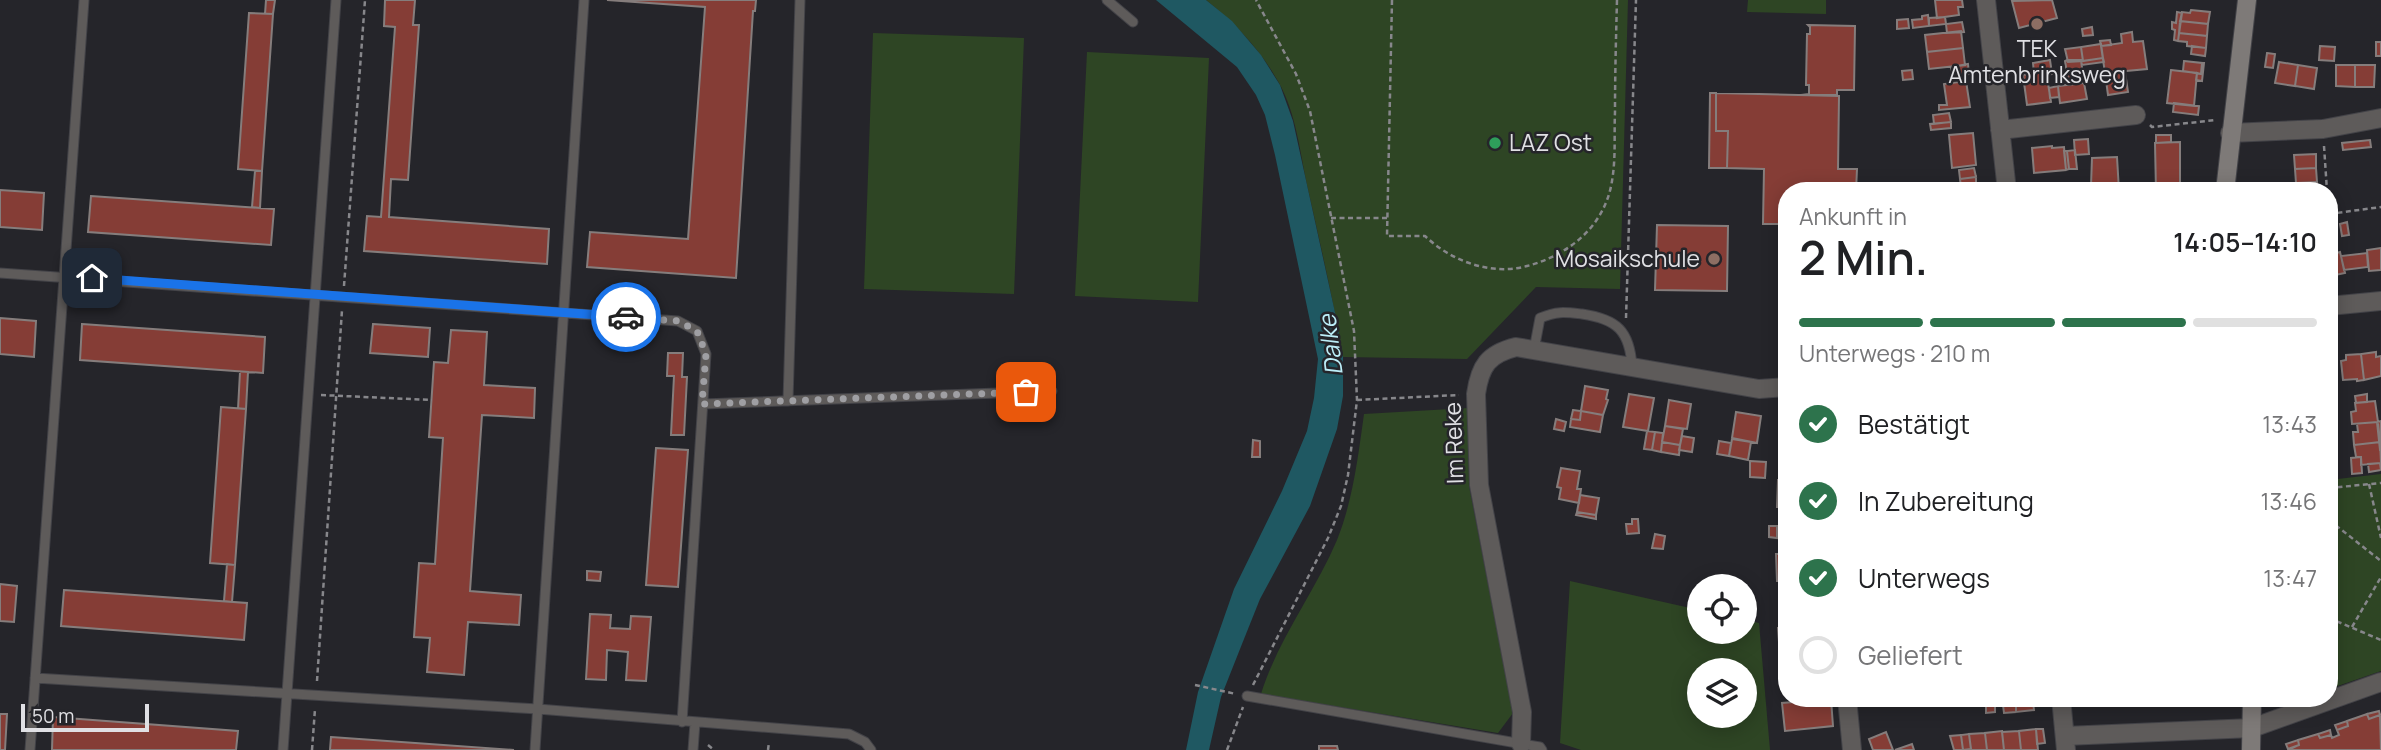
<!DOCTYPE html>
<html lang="de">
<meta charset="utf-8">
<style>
:root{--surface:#fff;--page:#f2f2f2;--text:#202124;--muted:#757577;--line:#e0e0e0;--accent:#2d734c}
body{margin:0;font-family:Manrope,sans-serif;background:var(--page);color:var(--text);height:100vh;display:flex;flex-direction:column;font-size:26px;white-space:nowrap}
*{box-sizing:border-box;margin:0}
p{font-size:23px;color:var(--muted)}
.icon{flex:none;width:38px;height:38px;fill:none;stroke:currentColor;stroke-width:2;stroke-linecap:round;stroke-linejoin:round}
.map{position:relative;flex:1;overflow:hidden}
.details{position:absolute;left:1778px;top:182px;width:560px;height:525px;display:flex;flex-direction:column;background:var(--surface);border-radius:28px;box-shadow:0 4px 18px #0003}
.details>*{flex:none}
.buttons{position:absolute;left:1687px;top:574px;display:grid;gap:14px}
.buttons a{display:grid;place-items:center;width:70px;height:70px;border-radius:50%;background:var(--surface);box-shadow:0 4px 18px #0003;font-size:35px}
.scale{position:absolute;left:21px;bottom:18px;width:128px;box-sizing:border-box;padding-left:7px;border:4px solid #e0e0e4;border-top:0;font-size:19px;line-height:24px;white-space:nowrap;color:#e0e0e4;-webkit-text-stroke:5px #25252a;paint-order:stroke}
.pin{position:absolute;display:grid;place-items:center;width:60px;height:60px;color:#fff;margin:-30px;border-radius:14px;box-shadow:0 4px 10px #0006}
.courier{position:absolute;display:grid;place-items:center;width:70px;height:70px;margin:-35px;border:5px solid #1a73e8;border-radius:50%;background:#fff;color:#222;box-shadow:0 2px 9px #0007}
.headline em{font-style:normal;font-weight:600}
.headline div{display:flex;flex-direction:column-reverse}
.headline{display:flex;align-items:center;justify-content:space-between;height:119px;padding:0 21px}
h1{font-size:46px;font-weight:600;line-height:52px}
.bar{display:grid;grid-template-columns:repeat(4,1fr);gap:10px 7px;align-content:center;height:84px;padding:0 21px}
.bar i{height:9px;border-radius:5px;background:var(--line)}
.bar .active{background:var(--accent)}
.bar p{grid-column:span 4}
ol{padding:0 21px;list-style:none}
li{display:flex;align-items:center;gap:21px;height:77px}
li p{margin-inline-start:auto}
li .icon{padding:7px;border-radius:50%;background:var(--accent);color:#fff;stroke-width:4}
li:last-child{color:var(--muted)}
li i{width:38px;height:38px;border:4px solid var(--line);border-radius:50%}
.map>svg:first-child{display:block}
.green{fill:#2e4524;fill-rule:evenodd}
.water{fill:#1f5862}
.building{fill:#853d36;stroke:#857d7c;stroke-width:2}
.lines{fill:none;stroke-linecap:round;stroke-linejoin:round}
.lane-casing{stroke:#434348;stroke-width:11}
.street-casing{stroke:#434348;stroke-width:20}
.secondary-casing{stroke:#434348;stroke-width:20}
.path{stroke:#87878b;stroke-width:2.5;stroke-dasharray:5 3.5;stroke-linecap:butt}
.lane{stroke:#5e5b5a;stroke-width:9}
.street{stroke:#5e5b5a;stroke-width:18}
.secondary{stroke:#7e7a78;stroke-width:18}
.done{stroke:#9f9fa3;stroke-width:7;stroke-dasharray:0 12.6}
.route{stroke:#1a73e8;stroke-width:9}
.education-dot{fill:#8d6e63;stroke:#25252a;stroke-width:2.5}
.leisure-dot{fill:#2e9e5b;stroke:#25252a;stroke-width:2.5}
.labels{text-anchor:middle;stroke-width:5;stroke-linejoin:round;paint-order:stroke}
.poi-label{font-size:23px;fill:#e0e0e4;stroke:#25252a}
.street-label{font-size:23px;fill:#e0e0e4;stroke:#25252a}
.water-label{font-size:24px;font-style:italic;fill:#bceef8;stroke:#25252a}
</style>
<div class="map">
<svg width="2381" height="750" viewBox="0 0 2381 750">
<rect width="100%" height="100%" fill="#25252a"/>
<path class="green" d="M1206,0h422l-8,289 -84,-2 -69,72 -124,-2c-10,-58 -23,-115 -36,-172 -7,-33 -11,-72 -28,-102 -18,-33 -44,-60 -73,-83z
M1748,0h78v14l-79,-2z
M873,33l151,5 -10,256 -150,-5z
M1087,52l122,6 -11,244 -123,-6z
M1468,408l1,78 44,227 -15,20 -237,-39c17,-55 54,-102 76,-154 16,-40 21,-83 27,-126z
M2381,474v197l-52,18v-209z
M1570,581l129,29v22h46v-12l14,3 11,127h-189l-21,-7zM1699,670h46v46h-46z"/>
<path class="water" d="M1156,0h50l26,21 29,34 19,30 13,36 43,196 7,40v39l-6,33 -27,77 -50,93 -18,45 -21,53 -12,53h-23l12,-58 36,-103 48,-98 25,-60 7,-33 4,-39 -43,-204 -10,-40 -9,-20 -19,-28z"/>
<path class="building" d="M266,0h9l-2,14h-8z
M385,0h30l-2,25h6l-11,155 -17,-1 -2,38 160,12 -2,35 -183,-13 3,-35 14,1 14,-190 -11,-1z
M607,0h149l-1,11h-2l-17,267 -149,-11 3,-35 98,7 17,-232z
M1935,0h27l1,7h-5l1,8 -22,3z
M2052,0l5,18 -38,10 -7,-27z
M2191,10l19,2 -2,12 -28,-3 2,-9 8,1z
M2177,12l5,1 -4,28 -4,-1 1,-10 -3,-1v-7l4,1z
M249,13l24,1 -11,157 -24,-2z
M1928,15l1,11 -16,2 -1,-8 10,-1v-3z
M1945,17l1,7 -17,2v-8z
M1908,19l1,9 -12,1v-9z
M2180,21l28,3 -1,12 -28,-3z
M1962,22l2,10 -17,1 -1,-9z
M1808,25l47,1 -1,64h-17v5h-36l8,-1v-9h-3l1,-51h3v-7z
M2092,27l1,8 -10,1 -1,-7z
M1961,31l2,17 -36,4 -2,-17z
M2132,32l1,10 10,-1 4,28 -42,4 -4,-27 21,-3 -1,-9z
M2179,33l28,3 -1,12 -19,-2v-4l-9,-1z
M2110,40l1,5 -10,1 -1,-5z
M2376,42h5v14h-5z
M2101,44l2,14 -20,3 -2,-14z
M2192,46l14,2 -1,8 -14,-2z
M2320,46l15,1 -1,14 -15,-1z
M2081,47l2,14 -15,1 -3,-13z
M1963,48l2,17 -36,4 -2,-17z
M2267,53l8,1 -2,14 -8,-1z
M2103,58l1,4 -22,3 -1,-4z
M2050,60l2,14 -5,1 -1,-4 -12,2 -1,-10z
M2067,60h14l3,23 -15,2 -4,-24z
M2184,61l18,2 -1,11 -18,-3z
M2279,62l19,3 -3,21 -20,-3z
M2202,63h2l-2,18 -6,-1 1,-7 4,1z
M1968,64l1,10 -17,2 -1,-9z
M2298,65l19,3 -3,21 -19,-3z
M2336,65h19v22l-19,-1z
M2355,65h20l-1,22h-19z
M1912,70l1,9 -10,1 -1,-9z
M2171,70l26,3 -3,33 -27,-3z
M2046,71l5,31 -24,3 -4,-30z
M2125,72l3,20 -20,3 -3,-22z
M1966,81l4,26 -31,3v-5h8l-3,-21z
M2084,83l3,16 -27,4 -2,-17z
M2058,86l1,11 -9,1 -1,-10z
M1710,93h6v38h12l-1,37h-18z
M1716,93l123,3 -1,73h19l-1,22h-69v33h-24l1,-55 -37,-1 1,-37h-12z
M2174,103l25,3 -1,9 -25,-3z
M1949,113l2,9 -17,2 -1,-9z
M1951,122v6l-20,2 -1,-6z
M1973,133l3,32 -24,3 -3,-33z
M2156,135h15v7l-15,1z
M2088,139l1,15 -14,1 -1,-15z
M2370,140l1,7 -28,3 -1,-7z
M2180,142v49h-24l-1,-48z
M2052,146v2l12,-1 2,23 -32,3 -2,-25z
M2075,150l2,19h-8l-2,-18z
M2064,151h3l2,18 -3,1z
M2316,154v14l-21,1 -1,-14z
M2117,157l2,34h-26v-5h-2l1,-28z
M1974,168l2,9 -16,2 -1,-9z
M2316,168l1,14 -21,1 -1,-14z
M255,171h7l-2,37 -8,-1z
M1976,177v8l-15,2 -1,-8z
M2317,182v9h-21v-8z
M2132,187h16v4h-16z
M0,190l44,3 -2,37 -42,-3z
M91,196l183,13 -3,36 -183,-13z
M2347,222l2,13 -7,1 -2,-12z
M1657,225l71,1 -1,65 -72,-1z
M2381,248v22l-12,1 -2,-21z
M2340,252l5,21 -15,3 -1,-21z
M2367,253l1,14 -24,3 -3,-14z
M0,318l36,3 -2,36 -34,-3z
M82,324l183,13 -2,36 -183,-13z
M373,324l57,4 -2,29 -58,-4z
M451,330l36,2 -3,53 51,3 -1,30 -52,-3 -12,176 51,4 -2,30 -51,-3 -4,53 -37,-3 3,-34 -16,-1 5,-74 16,1 8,-126 -14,-1 5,-75 14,1z
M2376,352v5l5,-1v20l-17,4 -3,-26z
M668,353h15l-1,24h5l-3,58h-13l3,-59h-7z
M2361,354l3,26 -7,1v-2l-14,1 -2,-19 5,-1v-5z
M2329,361h4l1,14 -5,1z
M240,372h8l-2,37h-8z
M1585,386l23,4 -2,9 2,1 -5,15 -22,-4z
M1629,394l25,4 -6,33 -25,-4z
M2367,394v8l-11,1 -1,-7z
M1669,400l22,4 -4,25 -22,-3z
M2375,401l3,21 -26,2 -1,-12 5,-1 -1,-8z
M221,407l25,2 -11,156 -25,-2z
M1573,410l8,1 -1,9 -9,-1z
M1781,410h6v26h-7z
M1581,411l22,4 -3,17 -30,-5 1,-8 9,1z
M1736,412l25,4 -4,27 -25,-5z
M1556,419l10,3 -2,9 -10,-2z
M2381,421v29h-1l-3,-28z
M2378,422l2,20 -26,3 -1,-13h5l-1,-8h-5z
M1665,426l18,3 -3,16 -18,-3z
M1647,431l8,1 -3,18 -8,-1z
M1655,432l8,1 -2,19 -9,-2z
M1682,436l12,2 -2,14 -13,-2z
M1732,439l19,3 -3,18 -19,-4z
M1253,440l7,1v16h-8z
M1719,441l12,2 -2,13 -12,-2z
M1662,442l18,3 -1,10 -18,-3z
M2380,442l1,21 -20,2v-8h-5l-2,-12z
M656,448l32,2 -10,137 -32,-2z
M2361,457l1,16 -10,1 -1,-16z
M1750,461l16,1 -1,16 -15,-1z
M2380,463l1,7 -12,2 -1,-8z
M1561,468l19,3 -3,18h4l-2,14 -20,-4 2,-11 -4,-1z
M1778,480l9,1v26h-10z
M1580,495l19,3 -3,17 -19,-3z
M1577,512l19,3v4l-20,-4z
M1632,519h6l1,14 -12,1 -1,-10h6z
M1769,526h8v12l-8,-1z
M1655,534l10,2 -2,13 -11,-1z
M1776,554h11v27h-10z
M227,564l8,1 -3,37 -8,-1z
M587,571l14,1 -1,9 -13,-1z
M0,584l17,2 -3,36 -14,-1z
M64,590l183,13 -3,37 -183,-14z
M590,614l21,1 -1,13 20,1 1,-13 20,1 -5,64 -20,-1 2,-28 -21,-2 -1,30 -20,-1z
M1778,628h9v28h-7z
M1831,699l2,27 -48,5 -3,-28z
M2033,702l1,8 -18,2v-9z
M2016,703v9l-12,1 -1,-8z
M1986,706h9v6l-9,1z
M2379,711l1,4 -11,4 -2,-5z
M0,714h7l-2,36h-5z
M2367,714l2,5 11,-4 1,35h-93l11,-5 -1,-5 20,-6 2,4 11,-3 1,3 7,-3 -2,-5 11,-4 -1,-5z
M53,717l185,14 -2,19h-184z
M2347,721l1,5 -11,4 -2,-5z
M2036,729l2,21h-17l-2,-19z
M2036,729h7l2,14 -8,1z
M2330,730l1,5 -11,3 -2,-4z
M2002,731l2,19h-17l-2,-17z
M2019,731l2,19h-17l-2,-18z
M1886,732l7,18h-20l-4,-11z
M1985,733l2,17h-16l-2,-16z
M1969,734l2,15 -8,1 -2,-15z
M1961,735l2,15h-9l-4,-14z
M331,737l183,13h-184z
M2298,740l1,5 -11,4 -2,-5z
M1912,744l2,6h-19z
M1319,746h18l1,4h-19z"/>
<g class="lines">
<defs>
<path id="lane" d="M1107,0l26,22
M0,273l678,48 19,10 9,23 -24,368
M1534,350l6,-32c17,-7 24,-6 42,-4 35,5 48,17 50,53
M788,401l12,-401
M703,404l349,-13
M35,678l503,31 311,25 16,8 6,8
M1247,696l293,51 2,3
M30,750l54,-750
M283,750l53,-750
M535,750l49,-750
M693,750l2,-27"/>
<path id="street" d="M1986,0l21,191
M2000,130l136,-15
M2230,133l93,-4 58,-11
M2329,306l52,-5
M1847,698l5,52
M2061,698l5,52
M2065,736l187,-8 129,-46
M1521,744l1,-32 -43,-227 -3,-91c4,-28 12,-40 40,-47l243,42 28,-2"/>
<path id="secondary" d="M2225,191l22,-191
M2251,750l1,-52"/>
</defs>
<use href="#lane" class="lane-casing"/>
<use href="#street" class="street-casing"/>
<use href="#secondary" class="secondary-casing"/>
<path class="path" d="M1392,0l-5,236h38c26,25 66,40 102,30 42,-11 78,-40 85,-85 4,-23 2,-47 3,-69 0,-37 1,-75 2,-112
M2150,125l2,2 64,-7
M2324,146l3,45
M2329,214l52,-7
M1331,218h56
M344,286l21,-286
M1626,318l10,-318
M321,395l111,5
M1357,400l102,-5
M2369,484l12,54
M2329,488l52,-5
M2329,520l52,41
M2329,618l52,22
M2352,627l29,-50
M317,681l25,-371
M1195,685l41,9
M1253,685l75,-147 13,-32 7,-31 9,-75 -3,-69 -44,-220 -14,-37 -40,-74
M1865,704l49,-6
M708,745l6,5
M312,750l3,-41
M768,750l1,-8
M1227,750l16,-43"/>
<use href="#lane" class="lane"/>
<use href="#street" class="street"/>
<use href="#secondary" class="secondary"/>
</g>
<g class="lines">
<path class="done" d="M626,317l52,4 19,10 9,23 -4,50 324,-12"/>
<path class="route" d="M92,278l534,39"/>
</g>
<g class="education-dot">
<circle cx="2037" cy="24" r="7"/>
<circle cx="1714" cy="259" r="7"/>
</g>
<circle class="leisure-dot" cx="1495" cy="143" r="7"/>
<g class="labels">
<g class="poi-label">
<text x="2037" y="57">TEK<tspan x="2037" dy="26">Amtenbrinksweg</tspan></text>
<text x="1509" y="151" text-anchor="start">LAZ Ost</text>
<text x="1700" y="267" text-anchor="end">Mosaikschule</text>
</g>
<g class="street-label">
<text transform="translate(1454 443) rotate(-92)" y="8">Im Reke</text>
</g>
<g class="water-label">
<text transform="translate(1331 345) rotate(-97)" y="8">Dalke</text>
</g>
</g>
</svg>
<div class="buttons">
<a><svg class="icon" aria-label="locate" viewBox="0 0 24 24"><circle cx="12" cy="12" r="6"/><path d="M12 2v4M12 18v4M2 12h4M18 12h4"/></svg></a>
<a><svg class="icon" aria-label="layers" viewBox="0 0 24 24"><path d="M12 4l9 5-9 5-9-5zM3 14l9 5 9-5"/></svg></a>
</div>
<div class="scale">50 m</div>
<div class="pin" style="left:1026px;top:392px;background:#ea580c"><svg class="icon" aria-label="bag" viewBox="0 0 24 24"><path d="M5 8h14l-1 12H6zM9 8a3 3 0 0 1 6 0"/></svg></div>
<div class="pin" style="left:92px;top:278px;background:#1f2937"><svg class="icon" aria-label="home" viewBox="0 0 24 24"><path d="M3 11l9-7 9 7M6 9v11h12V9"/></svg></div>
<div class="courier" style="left:626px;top:317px"><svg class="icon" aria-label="car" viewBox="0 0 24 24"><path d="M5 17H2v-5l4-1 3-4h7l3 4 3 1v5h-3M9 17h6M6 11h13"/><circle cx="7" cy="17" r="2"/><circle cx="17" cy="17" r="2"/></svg></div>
<section class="details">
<div class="headline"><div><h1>2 Min.</h1><p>Ankunft in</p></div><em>14:05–14:10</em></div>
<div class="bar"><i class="active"></i><i class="active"></i><i class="active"></i><i></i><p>Unterwegs · 210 m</p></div>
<ol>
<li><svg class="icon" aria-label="check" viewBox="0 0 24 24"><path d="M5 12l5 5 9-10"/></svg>Bestätigt<p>13:43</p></li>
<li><svg class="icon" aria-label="check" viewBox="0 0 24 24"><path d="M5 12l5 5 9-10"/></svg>In Zubereitung<p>13:46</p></li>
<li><svg class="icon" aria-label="check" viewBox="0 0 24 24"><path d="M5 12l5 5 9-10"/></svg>Unterwegs<p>13:47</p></li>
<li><i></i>Geliefert</li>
</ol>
</section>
</div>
